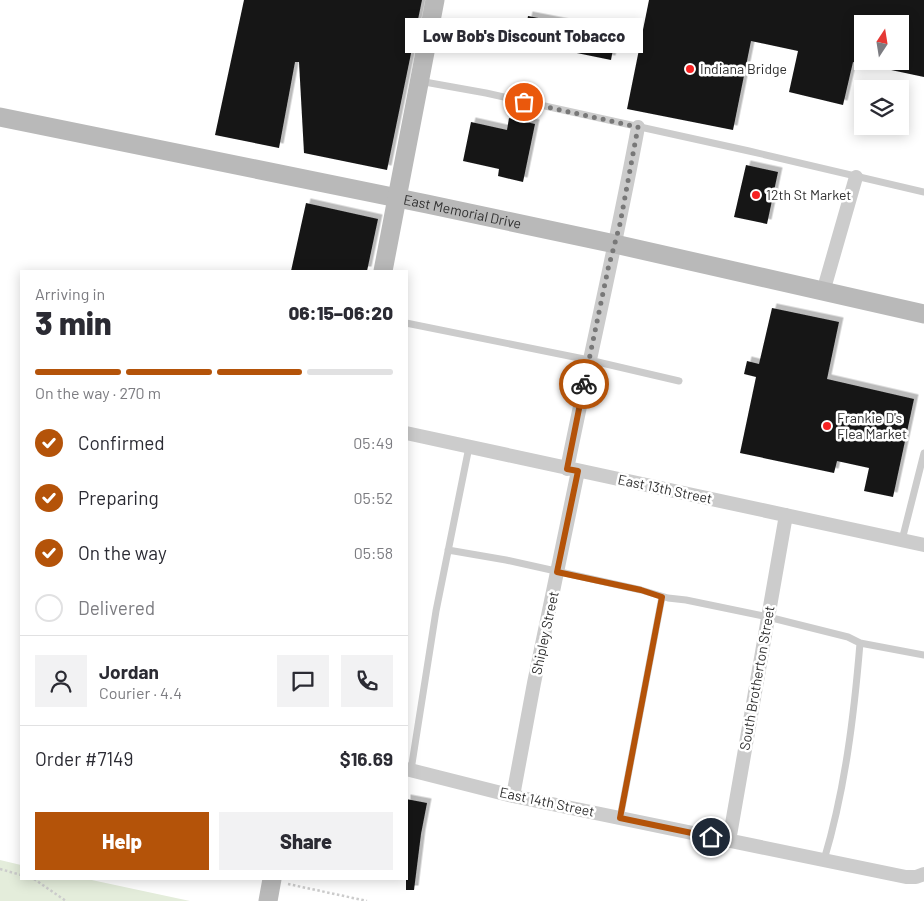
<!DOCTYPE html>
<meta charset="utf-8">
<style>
:root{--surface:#fff;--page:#f2f2f3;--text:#2b2b33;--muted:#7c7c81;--line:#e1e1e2;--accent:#b45309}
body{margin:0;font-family:Barlow,sans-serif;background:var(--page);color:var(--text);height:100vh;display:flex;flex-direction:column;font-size:19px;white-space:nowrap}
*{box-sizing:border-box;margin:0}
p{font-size:16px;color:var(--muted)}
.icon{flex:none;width:28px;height:28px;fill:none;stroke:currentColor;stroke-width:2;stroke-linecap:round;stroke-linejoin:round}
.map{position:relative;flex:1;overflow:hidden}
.drawer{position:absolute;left:20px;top:270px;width:388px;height:610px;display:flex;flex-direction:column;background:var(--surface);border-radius:0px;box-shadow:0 2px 12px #0003}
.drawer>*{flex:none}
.needle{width:32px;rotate:12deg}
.controls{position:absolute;left:854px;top:15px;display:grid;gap:10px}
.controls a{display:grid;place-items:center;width:55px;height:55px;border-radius:0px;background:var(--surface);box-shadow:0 2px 12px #0003;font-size:25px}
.pin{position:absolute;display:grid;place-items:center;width:42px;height:42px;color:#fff;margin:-21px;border:2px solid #fff;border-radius:50%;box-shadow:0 1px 5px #0007}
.courier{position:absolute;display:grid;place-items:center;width:50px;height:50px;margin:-25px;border:4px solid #b45309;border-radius:50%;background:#fff;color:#222;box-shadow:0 1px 6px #0007}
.bubble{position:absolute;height:35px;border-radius:0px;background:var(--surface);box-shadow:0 2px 12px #0003;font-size:16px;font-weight:800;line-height:35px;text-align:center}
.head em{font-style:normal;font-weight:800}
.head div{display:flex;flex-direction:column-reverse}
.head{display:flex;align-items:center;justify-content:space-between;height:85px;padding:0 15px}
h1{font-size:32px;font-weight:800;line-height:38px}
.bar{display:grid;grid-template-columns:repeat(4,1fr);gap:8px 5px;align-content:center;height:60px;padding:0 15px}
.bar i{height:6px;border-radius:4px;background:var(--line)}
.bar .current{background:var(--accent)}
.bar p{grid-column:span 4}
.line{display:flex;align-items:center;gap:12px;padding:0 15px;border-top:1px solid var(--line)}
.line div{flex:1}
.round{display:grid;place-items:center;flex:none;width:52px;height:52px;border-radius:0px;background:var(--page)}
ol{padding:0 15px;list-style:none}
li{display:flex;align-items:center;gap:15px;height:55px}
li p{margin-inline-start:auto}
li .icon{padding:5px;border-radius:50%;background:var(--accent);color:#fff;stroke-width:4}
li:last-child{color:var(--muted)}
li i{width:28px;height:28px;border:2px solid var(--line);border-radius:50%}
.button{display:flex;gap:10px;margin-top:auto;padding:10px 15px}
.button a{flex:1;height:58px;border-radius:0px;background:var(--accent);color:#fff;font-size:20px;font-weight:800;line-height:58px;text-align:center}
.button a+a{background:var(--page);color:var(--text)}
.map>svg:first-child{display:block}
.green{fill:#e4eddb}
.building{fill:#161616;filter:url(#shadow)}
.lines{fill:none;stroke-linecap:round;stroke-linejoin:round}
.path{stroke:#ccc;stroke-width:2.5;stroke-dasharray:2.5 2.5;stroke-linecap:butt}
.lane{stroke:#ccc;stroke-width:7}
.street{stroke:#ccc;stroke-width:14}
.secondary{stroke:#b9b9b9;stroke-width:19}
.done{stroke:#787878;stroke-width:5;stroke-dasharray:0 9}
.route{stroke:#b45309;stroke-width:6}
.poi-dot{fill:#f62121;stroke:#fff;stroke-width:2}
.labels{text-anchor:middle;stroke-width:5;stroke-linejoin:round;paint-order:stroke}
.poi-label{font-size:14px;fill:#2f2f2f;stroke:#fff;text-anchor:start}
.street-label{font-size:14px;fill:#2f2f2f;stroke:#fff}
</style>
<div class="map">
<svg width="924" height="901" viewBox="0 0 924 901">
<defs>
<filter id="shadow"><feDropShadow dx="4.5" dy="-4.5" stdDeviation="0" flood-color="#0004"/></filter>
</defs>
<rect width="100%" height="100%" fill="#fff"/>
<path class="green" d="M0,860l21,5v14h66l103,22h-190z"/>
<path class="building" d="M244,0h178l-35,170 -83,-17 -5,-91h-4l-16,86 -64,-13z
M649,0h275v77l-47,-10v-6h23v-37h-38v40l-9,-2 -10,43 -54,-13 9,-41 -47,-10 -18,89 -106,-21z
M528,16l88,17 -5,27 -88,-18z
M509,118l26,6 -12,58 -25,-6 1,-7 -36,-8 8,-39 36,8z
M746,165l32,7 -11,52 -33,-7z
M306,203l72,16 -11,52h-76z
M772,308l67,14 -12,57 87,20 -21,98 -29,-6 5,-23 -32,-7 -3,12 -94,-20 16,-76 -12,-3 3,-13 12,3z
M406,799l21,4 -6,31 -7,56h-8z"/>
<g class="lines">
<path class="path" d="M0,869l21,6
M34,879l32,22
M288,884l79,17"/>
<path class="lane" d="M419,81l67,12 263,58 175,41
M406,323l183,37 90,21
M902,540l22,-87
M448,550l58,10 135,30 27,8 18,2 82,17 80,20 12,6 64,12
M411,770l25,-159 33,-164
M620,818l42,-221
M824,860c21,-70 30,-144 36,-217"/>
<path class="street" d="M823,292l33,-115
M406,433l518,112
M567,469c23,-114 50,-228 71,-342
M406,769l107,27 393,81h10l8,-3
M513,796l21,-113 44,-212
M729,841l57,-326"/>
<g class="secondary">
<path id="s1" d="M0,117l427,87 188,40 309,70"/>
<path d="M383,271l52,-271"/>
<path d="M268,901l4,-22"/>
</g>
</g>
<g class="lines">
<path class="done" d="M524,102l114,25 -18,97 -12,45 -24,115"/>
<path class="route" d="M584,384l-17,85 11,2 -21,101 84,18 21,7 -42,221 91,19"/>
</g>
<g class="poi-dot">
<circle cx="690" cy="69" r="5"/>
<circle cx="756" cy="195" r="5"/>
<circle cx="827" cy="426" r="5"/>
</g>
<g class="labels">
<g class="poi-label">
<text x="700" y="74">Indiana Bridge</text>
<text x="766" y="200">12th St Market</text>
<text x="837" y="423">Frankie D's<tspan x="837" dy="16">Flea Market</tspan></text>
</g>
<g class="street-label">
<text dy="5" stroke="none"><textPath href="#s1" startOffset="472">East Memorial Drive</textPath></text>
<text transform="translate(665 489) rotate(12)" y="5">East 13th Street</text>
<text transform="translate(545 633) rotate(-78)" y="5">Shipley Street</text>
<text transform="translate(757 678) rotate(-80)" y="5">South Brotherton Street</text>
<text transform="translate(547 802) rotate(12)" y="5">East 14th Street</text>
</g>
</g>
</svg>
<div class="controls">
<a><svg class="needle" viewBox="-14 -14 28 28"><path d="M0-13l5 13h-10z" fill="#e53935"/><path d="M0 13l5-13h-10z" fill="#7c7c81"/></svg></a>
<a><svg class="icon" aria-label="layers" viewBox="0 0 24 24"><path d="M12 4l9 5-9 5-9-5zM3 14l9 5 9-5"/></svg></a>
</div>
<div class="pin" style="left:524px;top:102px;background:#ea580c"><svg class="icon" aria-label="bag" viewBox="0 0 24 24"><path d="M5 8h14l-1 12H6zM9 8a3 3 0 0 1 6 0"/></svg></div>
<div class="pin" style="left:711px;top:837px;background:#1f2937"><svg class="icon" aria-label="home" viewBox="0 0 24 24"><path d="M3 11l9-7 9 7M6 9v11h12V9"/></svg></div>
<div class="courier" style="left:584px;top:384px"><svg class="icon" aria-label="bike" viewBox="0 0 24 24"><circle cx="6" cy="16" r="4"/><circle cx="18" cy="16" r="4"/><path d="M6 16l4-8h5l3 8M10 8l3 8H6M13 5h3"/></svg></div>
<div class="bubble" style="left:405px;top:18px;width:238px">Low Bob's Discount Tobacco</div>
<section class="drawer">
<div class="head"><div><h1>3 min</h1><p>Arriving in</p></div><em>06:15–06:20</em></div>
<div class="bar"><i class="current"></i><i class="current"></i><i class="current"></i><i></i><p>On the way · 270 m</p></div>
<ol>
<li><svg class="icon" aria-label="check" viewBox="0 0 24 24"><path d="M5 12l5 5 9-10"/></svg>Confirmed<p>05:49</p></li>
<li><svg class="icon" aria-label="check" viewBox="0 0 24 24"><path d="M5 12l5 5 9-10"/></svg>Preparing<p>05:52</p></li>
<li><svg class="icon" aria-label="check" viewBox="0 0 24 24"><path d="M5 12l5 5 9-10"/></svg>On the way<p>05:58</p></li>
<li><i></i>Delivered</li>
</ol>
<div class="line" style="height:90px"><a class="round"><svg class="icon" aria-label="person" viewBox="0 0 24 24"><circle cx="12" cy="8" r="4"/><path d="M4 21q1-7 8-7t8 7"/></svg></a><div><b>Jordan</b><p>Courier · 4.4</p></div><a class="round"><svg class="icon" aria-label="chat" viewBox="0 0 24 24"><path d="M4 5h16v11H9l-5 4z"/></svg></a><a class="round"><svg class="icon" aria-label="phone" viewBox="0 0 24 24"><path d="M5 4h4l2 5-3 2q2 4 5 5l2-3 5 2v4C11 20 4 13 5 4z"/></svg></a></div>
<div class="line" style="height:65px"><div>Order #7149</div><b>$16.69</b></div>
<div class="button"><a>Help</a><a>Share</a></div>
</section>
</div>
